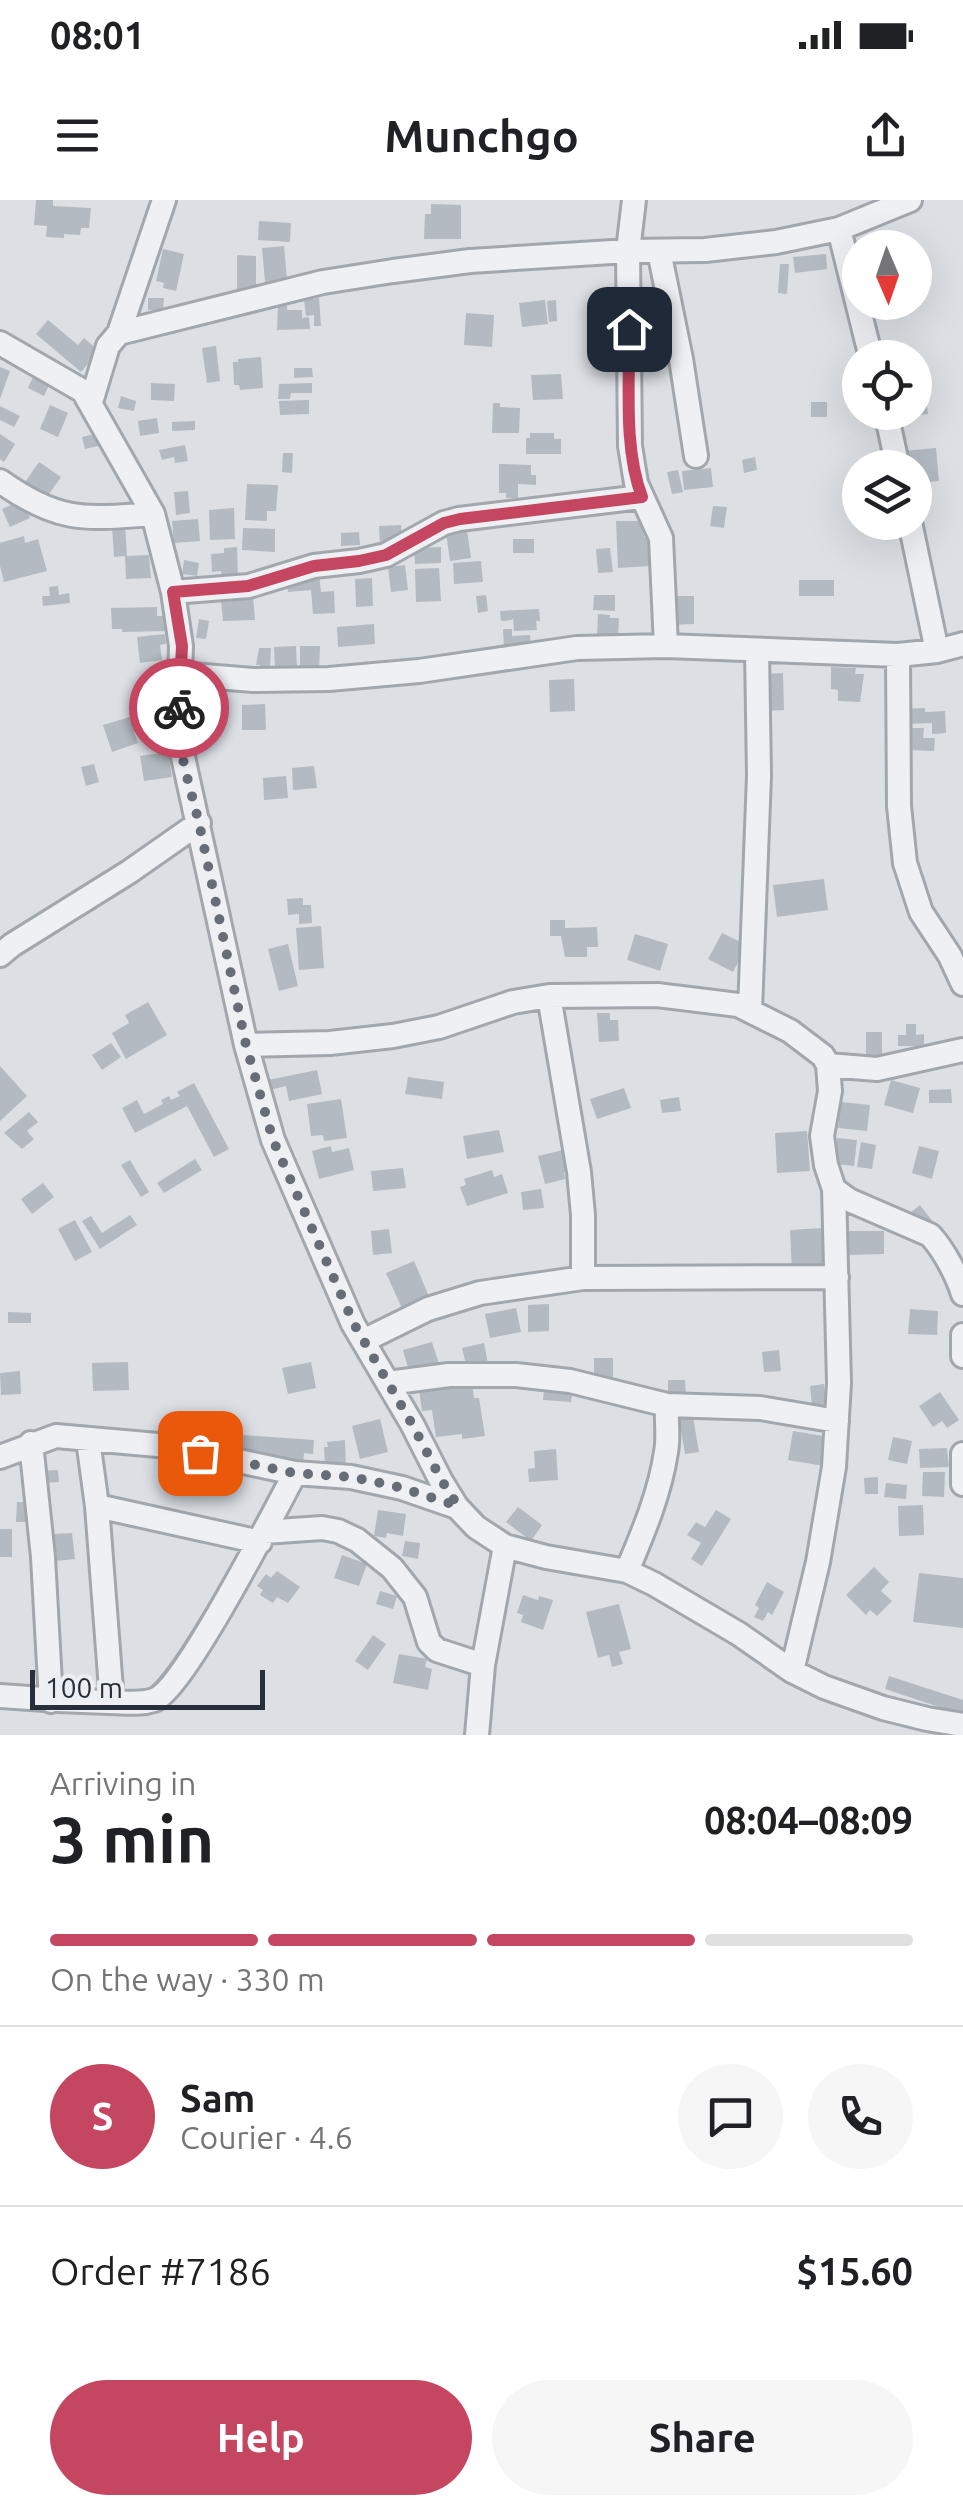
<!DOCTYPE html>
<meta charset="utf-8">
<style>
:root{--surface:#fff;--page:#f6f6f6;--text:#202124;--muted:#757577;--line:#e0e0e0;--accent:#c54661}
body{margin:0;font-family:Ubuntu,sans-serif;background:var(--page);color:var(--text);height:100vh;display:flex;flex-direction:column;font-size:38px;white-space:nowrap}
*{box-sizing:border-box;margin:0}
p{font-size:32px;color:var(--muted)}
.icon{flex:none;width:55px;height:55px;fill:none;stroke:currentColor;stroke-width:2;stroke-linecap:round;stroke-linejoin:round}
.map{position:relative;height:1535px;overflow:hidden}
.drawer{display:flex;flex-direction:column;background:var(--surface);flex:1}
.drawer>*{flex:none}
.needle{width:65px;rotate:178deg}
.tools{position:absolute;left:842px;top:30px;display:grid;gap:20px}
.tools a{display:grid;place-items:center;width:90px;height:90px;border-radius:50%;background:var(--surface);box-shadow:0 10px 40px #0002;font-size:50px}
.scale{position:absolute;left:30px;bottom:25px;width:235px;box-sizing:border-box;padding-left:10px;border:5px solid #272f3a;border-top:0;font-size:28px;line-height:35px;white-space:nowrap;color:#272f3a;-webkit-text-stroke:8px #ebeff3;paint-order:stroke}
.pin{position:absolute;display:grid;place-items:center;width:85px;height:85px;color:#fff;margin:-42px;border-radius:20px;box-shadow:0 5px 15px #0006}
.courier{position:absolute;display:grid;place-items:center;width:100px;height:100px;margin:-50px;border:8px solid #c54661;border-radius:50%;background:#fff;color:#222;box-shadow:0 2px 12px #0007}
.summary em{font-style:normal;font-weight:700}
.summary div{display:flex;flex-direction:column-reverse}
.summary{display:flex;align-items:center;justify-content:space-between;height:170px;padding:0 50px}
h1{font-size:65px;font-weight:700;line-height:75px}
.bar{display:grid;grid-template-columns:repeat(4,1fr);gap:15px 10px;align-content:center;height:120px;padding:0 50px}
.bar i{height:12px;border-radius:8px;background:var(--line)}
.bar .current{background:var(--accent)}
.bar p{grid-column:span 4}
.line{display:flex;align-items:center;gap:25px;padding:0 50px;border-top:2px solid var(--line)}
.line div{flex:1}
.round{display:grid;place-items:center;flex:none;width:105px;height:105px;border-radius:52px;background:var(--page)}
.primary-button{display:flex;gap:20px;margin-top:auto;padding:20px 50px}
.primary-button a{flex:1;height:115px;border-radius:60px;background:var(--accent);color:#fff;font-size:40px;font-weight:700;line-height:115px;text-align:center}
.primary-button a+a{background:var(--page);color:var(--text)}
.status{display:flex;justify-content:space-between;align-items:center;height:70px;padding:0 50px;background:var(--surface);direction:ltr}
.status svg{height:28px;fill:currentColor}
header{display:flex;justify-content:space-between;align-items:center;height:130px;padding:0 50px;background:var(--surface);font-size:45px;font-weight:700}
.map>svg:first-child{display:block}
.building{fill:#b3bac1}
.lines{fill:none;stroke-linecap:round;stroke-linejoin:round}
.minor-casing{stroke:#a2a7ae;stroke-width:28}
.minor{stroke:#eef0f4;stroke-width:22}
.done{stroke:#666d76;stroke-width:10;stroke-dasharray:0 18}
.route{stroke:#c54661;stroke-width:12}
</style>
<div class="status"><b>08:01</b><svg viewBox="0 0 49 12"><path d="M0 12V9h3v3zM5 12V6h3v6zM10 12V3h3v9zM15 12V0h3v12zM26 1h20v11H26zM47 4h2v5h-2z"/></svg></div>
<header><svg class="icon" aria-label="menu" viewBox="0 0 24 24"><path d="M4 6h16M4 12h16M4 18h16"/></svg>Munchgo<svg class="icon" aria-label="share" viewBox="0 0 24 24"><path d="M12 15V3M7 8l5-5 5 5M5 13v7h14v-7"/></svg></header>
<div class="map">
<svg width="963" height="1535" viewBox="0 0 963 1535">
<rect width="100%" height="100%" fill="#dce0e5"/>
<path class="building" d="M36,0h17v6l38,2 -2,20h-8l-1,7 -16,-1v4l-18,-1 1,-11 -13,-1z
M431,4l30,1v34h-37l1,-25h6z
M259,21l32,2 -1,19 -32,-2z
M284,46l3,34 -22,2 -3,-34z
M163,49l21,5 -8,37 -13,-3 1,-5 -8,-2z
M826,54l1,15 -32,4 -2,-16z
M237,55l19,1v36h-19z
M780,64h9l-2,30 -9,-1z
M148,98h16l-1,12h-15z
M319,98l2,28h-7v-11l-8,1 -2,-16z
M545,100l3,24 -26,3 -3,-24z
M556,100l1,21 -8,1 -2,-21z
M287,104v6h15v8l7,-1 1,12 -33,1 1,-25z
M611,108l2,28 -21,2 -2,-29z
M466,113l28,2 -2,32 -28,-2z
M48,120l30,25 6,-7 15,13 -18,21 -45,-38z
M216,146l4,35 -13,2 -5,-35z
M261,157l2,31 -23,2 -1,-5h-5l-1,-23h5v-3z
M0,167l10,4 -10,28z
M294,168h18l1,9 -19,1z
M561,174l2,25 -30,1 -2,-25z
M33,177l16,8 -5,11 -16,-8z
M923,178l5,36 -29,4 -1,-6h17v-33z
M151,183l24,1 -1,17 -23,-1z
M312,183v10h-21l-1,6h-12l1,-15z
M121,196l15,5 -2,10 -16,-3z
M309,200v14l-29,1 -1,-14z
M811,202h16v15h-16z
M493,203h7v4l20,1 -1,25h-27z
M50,205l18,8 -10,24 -18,-8z
M0,206l20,10 -6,11 -14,-7z
M157,218l2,15 -19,3 -2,-15z
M195,221v9l-23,1v-9z
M99,233l3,12 -17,4 -3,-12z
M530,233h24v6h7v15h-35v-16h4z
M0,234l15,10 -11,18 -4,-3z
M185,245l3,16 -13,2 -1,-6 -12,3 -3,-10z
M936,248l3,33 -22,2 -2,-15h-9l-2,-17z
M283,253h10l-1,20 -10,-1z
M755,257l2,13 -13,3 -2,-13z
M39,262l22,15 -14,20 -22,-15z
M499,264l32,1v10h5v10l-18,-1v14h-12v-5h-7z
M711,268l2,19 -29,3 -2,-19z
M678,270l5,22 -11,2 -5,-22z
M247,284l31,1 -2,26h-9v10l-22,-1z
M188,291l2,22 -14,2 -2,-23z
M22,300l8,18 -20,9 -8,-18z
M713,306l14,1 -3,21 -14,-2z
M234,308l1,31 -25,1 -1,-30z
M198,319l2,22 -26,2 -2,-22z
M616,321h27l1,16h5l1,29 -32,2z
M125,325l2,31 22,-1 2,23 -25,1 -1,-23 -11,1 -2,-31z
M401,325l1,18 -22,2 -1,-19z
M243,328l32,1v23l-33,-2z
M467,330l4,28 -21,3 -4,-28z
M359,332l1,13 -19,1v-13z
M24,336l1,7 13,-4 9,32 -43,11 -4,-16v-23z
M513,339h21v14h-21z
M237,347l1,32 -16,1 -1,-9 -9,1 -1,-18 13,-1v-5z
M441,347v16l-26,1 -1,-16z
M610,348l3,24 -15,1 -2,-24z
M184,360l15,3 -2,13 -15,-2z
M481,361l2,21 -29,2 -1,-21z
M405,365l3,25 -17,2 -3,-25z
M439,368l2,33 -25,1 -1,-33z
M319,374l2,18 13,-1 1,22 -22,1 -2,-24 -23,2 -2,-15z
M372,378l1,28 -17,1 -1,-28z
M799,380h35v16h-35z
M58,386l1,9 10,-2 1,10 -27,3 -1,-10h8l-1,-9z
M486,395l2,16 -10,2 -2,-17z
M594,395h21v16l-22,-1z
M253,396l2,24 -32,1 -2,-20h8v-3z
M671,396h23v28l-23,1z
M157,407v9h10l1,15 -46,1v-3h-10l-1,-21z
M539,409l1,12h-4l1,9 -23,1 -1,-13 -1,2 -11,1 -1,-10z
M598,414l12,1v3h9l-1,20 -21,-1z
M199,419l10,2 -3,18 -10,-1z
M374,424l1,20 -37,3 -1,-20z
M503,429h9v7l18,-1 1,11 -27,2z
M165,434l1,10 -6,1 2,15 -22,3 -3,-26z
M296,446l1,22 -22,1 -1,-22z
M300,446h20l-1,26h-19z
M259,448h12l-1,21h-10v-4h-4z
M831,467l25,1 -1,6h9l-4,28 -22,-1v-11l-7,-1z
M783,473l1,37 -17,1 -2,-37z
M574,479l1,32 -25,1 -1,-32z
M265,504l1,26h-24v-25z
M925,508v4l20,-1 1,22 -14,1v-11l-28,1 1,-15z
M133,516l5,14 -4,2 4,11 -26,9 -9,-27z
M905,528h19l-1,10h12l-1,13 -27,-1z
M168,552l4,25 -28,4 -4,-25z
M94,564l5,18 -13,4 -5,-19z
M314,566l3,22 -24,2 -1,-22z
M286,576l2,22 -24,2 -1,-22z
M824,679l4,31 -51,7 -4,-32z
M303,698v7h8l1,18 -13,1v-10l-11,1 -1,-16z
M550,720h15v8l32,-1 1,20h-11v10h-22l-4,-21h-11z
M321,726l3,42 -25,2 -3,-42z
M722,733l25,12 -14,27 -25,-13z
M635,734l33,10 -8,27 -33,-11z
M288,744l10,42 -19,5 -11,-42z
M148,802l19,33 -41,24 -14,-26 17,-10 -4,-8z
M597,813h13v7h8l1,21 -20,1z
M906,824h10v11l8,-1v12h-26v-11h8z
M866,832h16v26h-16z
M111,843l10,14 -19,13 -10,-15z
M0,866l27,30 -27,25z
M317,870l5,24 -33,7 -3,-15 -16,4 -2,-10z
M408,877l36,5 -2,17 -37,-5z
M891,880l29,8 -7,25 -29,-8z
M194,883l35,66 -15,8 -27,-51 -52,27 -13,-25 15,-8 7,14 19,-10 -2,-4 8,-4 2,4 9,-4 -3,-4z
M624,888l7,20 -34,11 -7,-20z
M951,889l1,14h-23v-13z
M679,897l2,14 -19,2 -2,-13z
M341,899l6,39 -23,3 -1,-6 -12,1 -4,-32z
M841,902l29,3 -3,26 -29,-3z
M29,912l9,10 -11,9 7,8 -12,10 -18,-16z
M499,930l5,22 -37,7 -4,-23z
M807,931l3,40 -33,2 -2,-40z
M837,938l20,2 -3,26 -19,-2z
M861,942l15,3 -4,24 -15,-2z
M331,946l1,6 17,-4 5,22 -35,9 -7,-28z
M919,946l20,5 -7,28 -20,-6z
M563,950l5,21 -4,1 1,7 -20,5 -7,-28z
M195,959l7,11 -38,23 -7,-10z
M130,960l19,32 -8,5 -20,-32z
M403,968l3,20 -33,3 -2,-20z
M492,970l2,7 8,-3 6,19 -41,13 -7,-19 6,-2 -2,-6z
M43,983l11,14 -22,17 -11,-15z
M541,989l3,19 -21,2 -2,-18z
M920,1005l13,17 -10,7 -13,-16z
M130,1015l7,10 -37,24 -18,-28 9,-5 11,17z
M75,1020l17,32 -17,9 -17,-32z
M822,1028l2,44 -32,1 -2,-43z
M389,1029l3,24 -19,2 -2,-24z
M847,1031h37v23l-37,1z
M414,1061l17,40 -27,12 -18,-40z
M549,1104v27l-21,1v-27z
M516,1108l5,24 -31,6 -5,-24z
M910,1109l28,2 -1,24 -29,-1z
M8,1112l23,1v10h-23z
M432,1142l8,25 -30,8 -7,-25z
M484,1143l5,26 -21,4 -6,-25z
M779,1150l2,21 -17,1 -2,-20z
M594,1158h19v27l-19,-1z
M128,1162l1,28 -36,1 -1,-28z
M311,1162l5,26 -28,6 -6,-26z
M20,1171l1,23 -20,1 -1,-22z
M668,1180h17l1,17h-18z
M472,1183l2,15h5l6,38 -23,3v-5l-26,3 -4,-27 -10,1 -3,-22z
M824,1184l2,20 -14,2 -2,-20z
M573,1187l-2,15 -28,-2 1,-12z
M940,1192l19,28 -12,8 -5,-7 -9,6 -14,-21z
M692,1211l7,41 -14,2 -7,-41z
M380,1219l8,33 -28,7 -8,-33z
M793,1231l36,6 -5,29 -36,-6z
M243,1235l71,5 -1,14 -9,-1 -1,12 -62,-6z
M893,1237l19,4 -5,23 -19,-4z
M345,1240l1,32 -21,-5 -1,-20h4l-1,-5z
M947,1248l2,19 -29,1 -1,-19z
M556,1249l2,31 -29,2 -1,-13 7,-1 -1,-17z
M58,1270l1,12 -18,1 -1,-12z
M923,1272h22l-1,25 -22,-1z
M878,1277v17h-13l-1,-16z
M886,1283l21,2 -1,14 -22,-2z
M17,1302h19l-1,20h-19z
M923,1305l1,30 -25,1 -1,-30z
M518,1307l24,18 -11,16 -25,-19z
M378,1310l28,4 -3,22 -16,-3 -1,5 -12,-2z
M716,1310l15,9 -29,47 -11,-7 10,-16 -14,-8 9,-13 9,5z
M0,1329h12v28h-12z
M72,1333l3,26 -20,2 -2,-27z
M405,1341l15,2 -2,16 -16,-3z
M342,1355l25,9 -8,22 -25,-8z
M874,1367l15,15 -8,9 11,10 -15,15 -7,-6 -4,5 -20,-20z
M277,1371l23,16 -12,16 -11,-6 -4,6 -13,-8 3,-5 -6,-4 9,-12 5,4z
M919,1373l44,5v50l-50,-6z
M767,1382l17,10 -12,23 -4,-3 -5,9 -9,-4 5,-9 -4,-3z
M380,1391l17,5 -4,13 -17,-5z
M523,1395l15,5 1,-4 14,4 -10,30 -22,-8 2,-7 -6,-2z
M619,1404l12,45 -12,3 4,12 -11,3 -3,-12 -11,3 -12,-46z
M373,1435l13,9 -18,26 -13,-9z
M399,1454l28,5 -2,8 7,2 -4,21 -35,-7z
M889,1476l74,24v15l-78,-26z"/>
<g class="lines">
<defs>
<path id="minor" d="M634,0l-6,51 2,195 6,37 25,55 5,108
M839,29l32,129
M659,51l22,108 15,97
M119,133l45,-133
M0,143l83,48 70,123 20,78 8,54 -3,88 68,311 27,95 80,184 59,100 29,57 16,26 19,20 29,19 41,11 81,14 27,13 85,50 53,37 32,16 59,21 44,11 36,6
M91,202l17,-56 11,-13 204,-51 70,-11 77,-10 158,-10 77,-1 71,-8 63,-13 71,-29
M886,212l12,56
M0,281c59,42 84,38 153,33
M910,322l27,129
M173,392l76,-6 65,-20 45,-5 27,-6 58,-32 15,-4 182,-22
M898,455l1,151 6,57 16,49 29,44 13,28
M180,474l73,6 76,-1 90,-8 158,-23 89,-2 232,9 39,-4 26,-7
M0,755l12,-10 117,-73 70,-49
M549,796l30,176 4,43v63
M750,810l9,-234 -2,-126
M246,845l84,-2 63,-7 46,-9 74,-25 36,-6 108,-1 81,10 52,26 33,25 5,9 2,26 -8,45 4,29 8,24 15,11 81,35c14,15 27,40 33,59
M828,865l49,4 86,-19
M963,1135v21
M363,1141l65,-32 52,-16 103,-15 254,-1
M388,1183l61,-8h67l54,6 97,24 93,3 77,13
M88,1240l9,66 15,196
M31,1243l12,114 8,144
M963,1254v30
M0,1257l56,-21 113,10 126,27 56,4 51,11 55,19
M97,1306l163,36
M264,1332l58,-4 16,3 19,9 35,28 23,29 14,45 8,8 46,15
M627,1371c16,-38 33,-78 39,-119 3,-15 0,-32 1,-47
M792,1471l26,-109 16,-95 5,-84 -5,-194
M0,1496c36,3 72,5 108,6 15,0 31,3 46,-2 29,-10 122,-191 141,-227
M477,1535l6,-70 22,-119"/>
</defs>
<use href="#minor" class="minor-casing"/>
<use href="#minor" class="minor"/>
</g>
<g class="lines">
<path class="done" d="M179,508l-1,26 7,35 14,54 47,222 27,95 81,184 58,100 30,57 16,25 -56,-18 -26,-6 -25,-5 -57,-4 -94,-20"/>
<path class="route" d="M179,508l3,-62 -9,-54 75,-6 66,-20 45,-5 27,-6 58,-32 16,-4 182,-22c-19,-50 -12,-115 -13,-168"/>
</g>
</svg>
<div class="tools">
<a><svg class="needle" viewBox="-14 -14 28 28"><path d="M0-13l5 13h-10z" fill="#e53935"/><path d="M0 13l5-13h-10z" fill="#757577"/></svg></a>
<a><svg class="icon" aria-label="locate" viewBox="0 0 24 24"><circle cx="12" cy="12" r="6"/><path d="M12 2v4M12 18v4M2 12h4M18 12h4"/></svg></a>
<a><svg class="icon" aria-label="layers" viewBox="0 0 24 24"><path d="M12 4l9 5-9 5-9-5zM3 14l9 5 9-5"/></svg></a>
</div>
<div class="scale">100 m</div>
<div class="pin" style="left:200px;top:1253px;background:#ea580c"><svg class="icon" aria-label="bag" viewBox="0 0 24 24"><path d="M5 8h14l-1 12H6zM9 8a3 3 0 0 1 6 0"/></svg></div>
<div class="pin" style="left:629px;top:129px;background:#1f2937"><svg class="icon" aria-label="home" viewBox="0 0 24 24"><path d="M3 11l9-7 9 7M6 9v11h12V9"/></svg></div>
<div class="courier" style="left:179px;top:508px"><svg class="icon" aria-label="bike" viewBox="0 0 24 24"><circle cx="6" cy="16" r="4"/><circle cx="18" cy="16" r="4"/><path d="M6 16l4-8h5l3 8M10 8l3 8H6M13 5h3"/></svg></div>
</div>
<section class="drawer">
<div class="summary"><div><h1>3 min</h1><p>Arriving in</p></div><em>08:04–08:09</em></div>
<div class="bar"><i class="current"></i><i class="current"></i><i class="current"></i><i></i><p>On the way · 330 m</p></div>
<div class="line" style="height:180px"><b class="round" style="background:var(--accent);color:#fff">S</b><div><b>Sam</b><p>Courier · 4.6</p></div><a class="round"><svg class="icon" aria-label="chat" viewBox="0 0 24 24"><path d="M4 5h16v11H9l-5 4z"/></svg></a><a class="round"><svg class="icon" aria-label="phone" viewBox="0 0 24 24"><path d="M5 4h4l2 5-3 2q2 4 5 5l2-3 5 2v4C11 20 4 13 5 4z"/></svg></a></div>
<div class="line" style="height:130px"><div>Order #7186</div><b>$15.60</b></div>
<div class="primary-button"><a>Help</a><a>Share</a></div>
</section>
